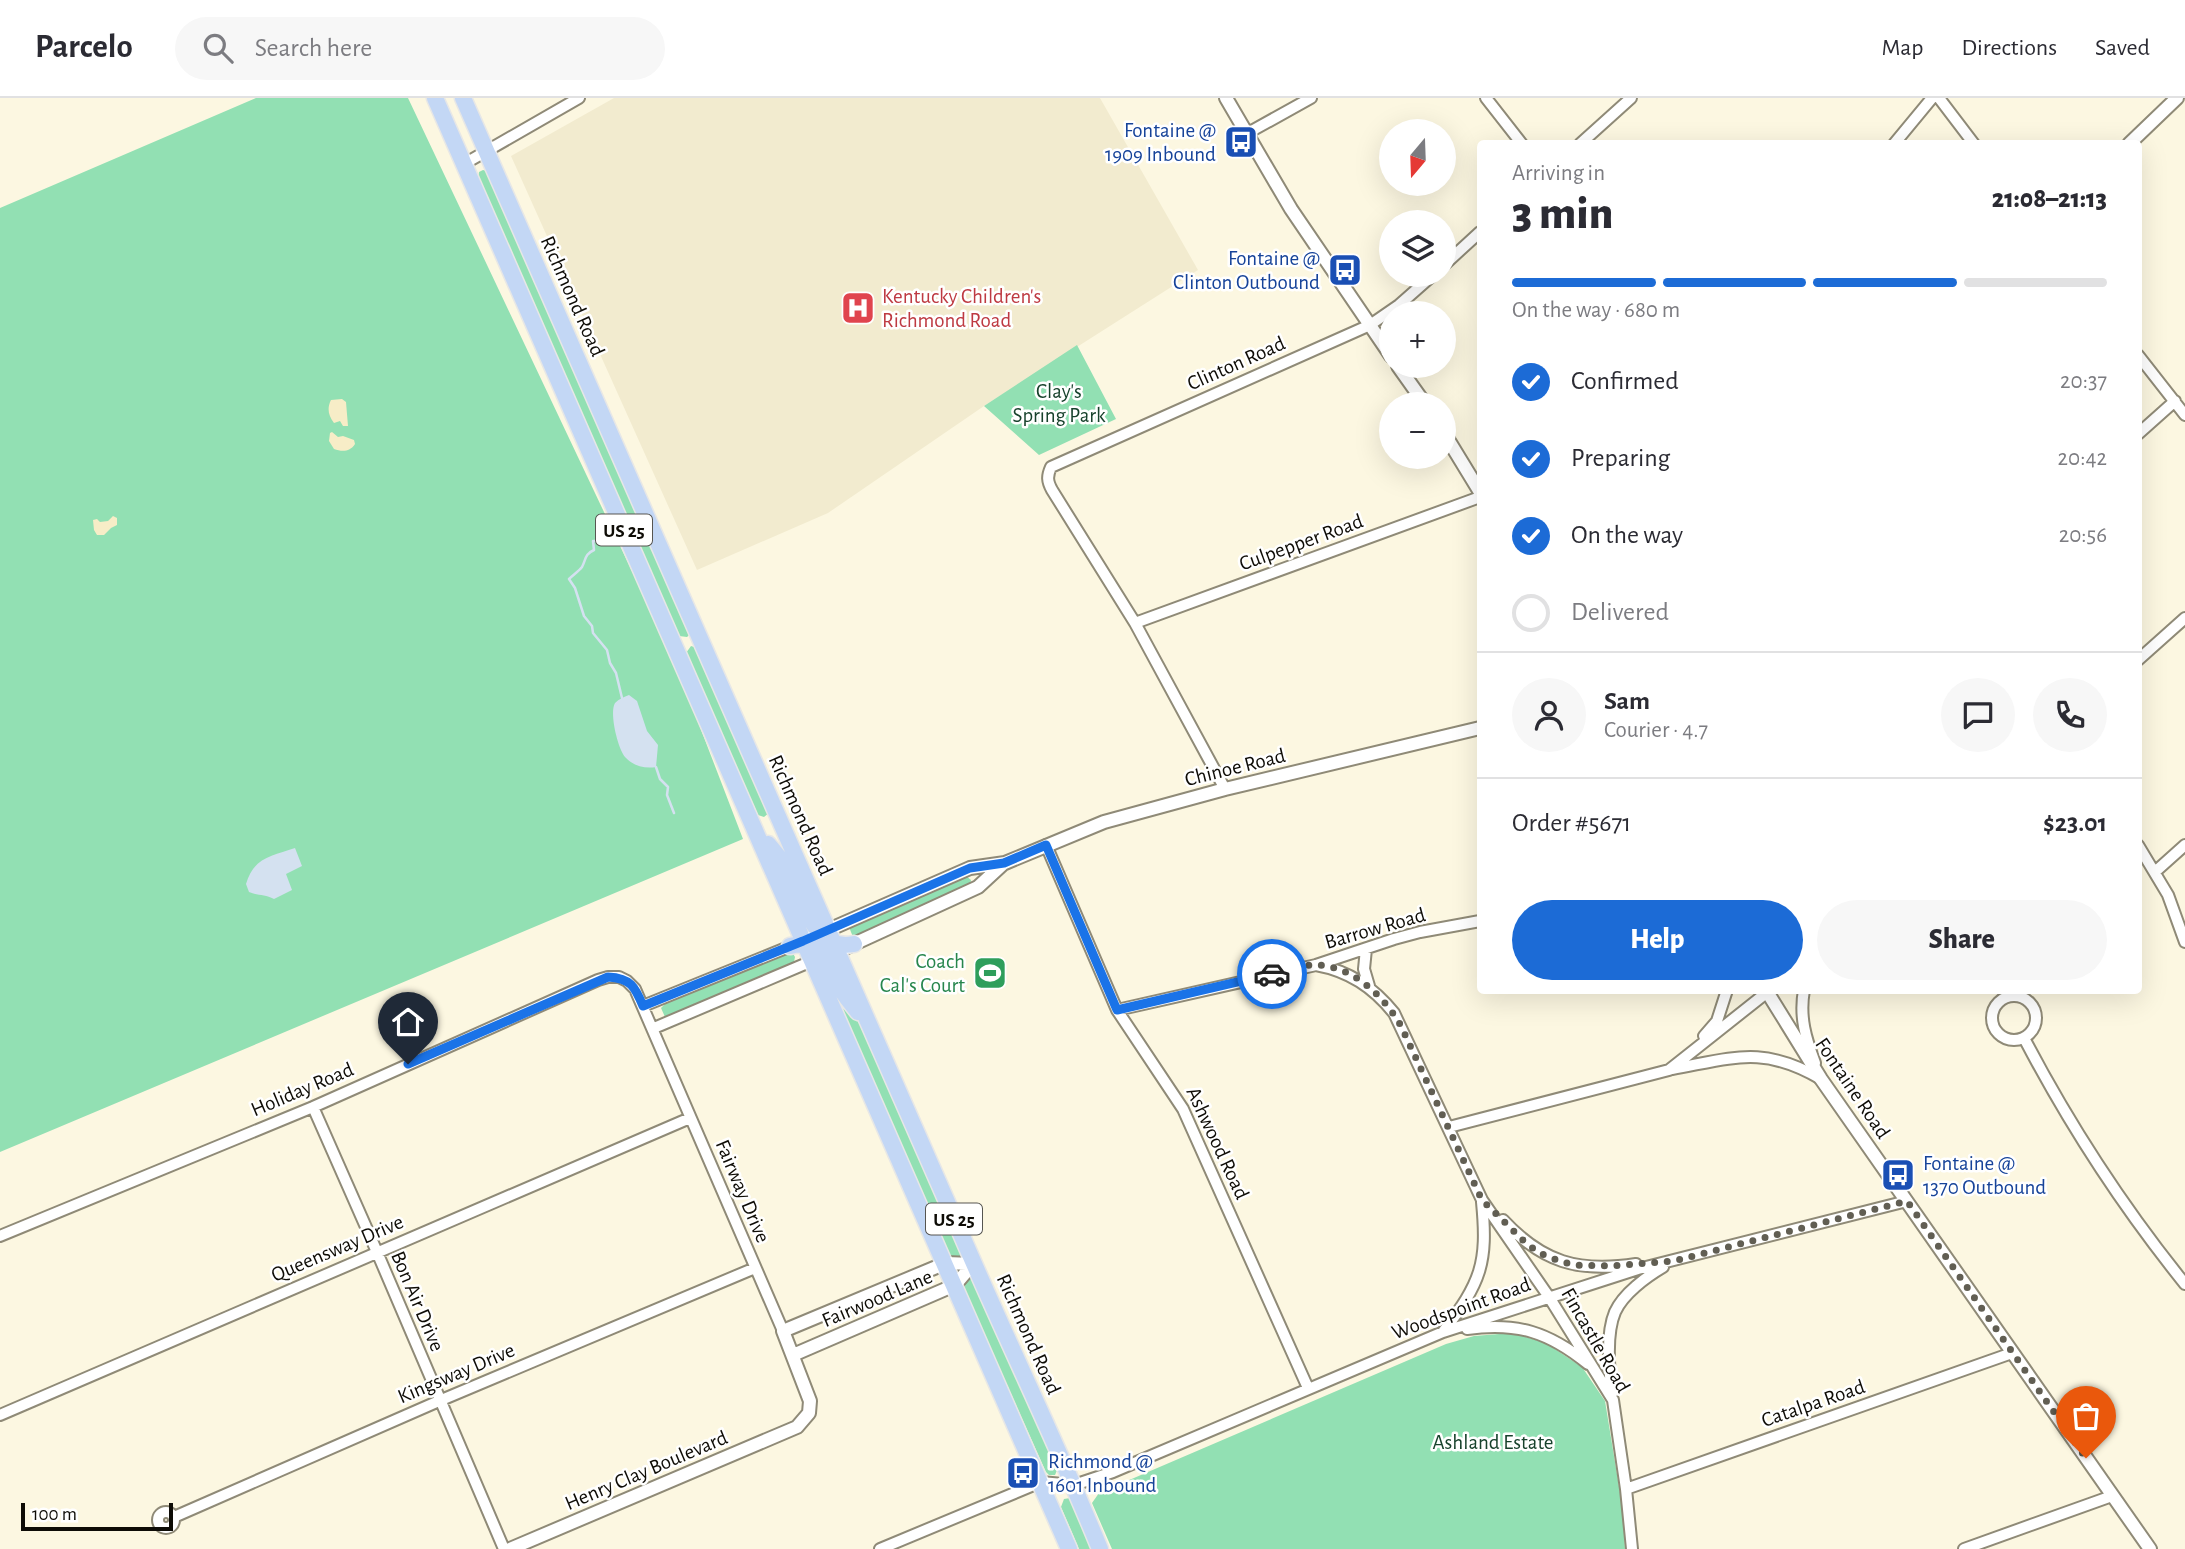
<!DOCTYPE html>
<meta charset="utf-8">
<style>
:root{--surface:#fff;--page:#f7f7f7;--text:#2b2b33;--muted:#7c7c81;--line:#e1e1e2;--accent:#1c6bd6}
body{margin:0;font-family:"Alegreya Sans",sans-serif;background:var(--page);color:var(--text);height:100vh;display:flex;flex-direction:column;font-size:26px;white-space:nowrap}
*{box-sizing:border-box;margin:0}
p{font-size:23px;color:var(--muted)}
.icon{flex:none;width:38px;height:38px;fill:none;stroke:currentColor;stroke-width:2;stroke-linecap:round;stroke-linejoin:round}
.map{position:relative;flex:1;overflow:hidden}
.details{position:absolute;left:1477px;top:42px;width:665px;height:854px;display:flex;flex-direction:column;background:var(--surface);border-radius:7px;box-shadow:0 7px 28px #0002}
.details>*{flex:none}
.needle{width:46px;rotate:199deg}
.buttons{position:absolute;left:1379px;top:21px;display:grid;gap:14px}
.buttons a{display:grid;place-items:center;width:77px;height:77px;border-radius:50%;background:var(--surface);box-shadow:0 7px 28px #0002;font-size:35px}
.scale{position:absolute;left:21px;bottom:18px;width:152px;box-sizing:border-box;padding-left:7px;border:4px solid #0e0c06;border-top:0;font-size:19px;line-height:24px;white-space:nowrap;color:#0e0c06;-webkit-text-stroke:5px #fff;paint-order:stroke}
.pin{position:absolute;display:grid;place-items:center;width:60px;height:60px;color:#fff;margin:-72px -30px;border-radius:50% 50% 50% 0;rotate:-45deg;box-shadow:0 0 7px #0007}
.pin .icon{rotate:45deg}
.courier{position:absolute;display:grid;place-items:center;width:70px;height:70px;margin:-35px;border:5px solid #1a73e8;border-radius:50%;background:#fff;color:#222;box-shadow:0 2px 9px #0007}
.summary em{font-style:normal;font-weight:800}
.summary div{display:flex;flex-direction:column-reverse}
.summary{display:flex;align-items:center;justify-content:space-between;height:119px;padding:0 35px}
h1{font-size:46px;font-weight:800;line-height:52px}
.bar{display:grid;grid-template-columns:repeat(4,1fr);gap:10px 7px;align-content:center;height:84px;padding:0 35px}
.bar i{height:9px;border-radius:5px;background:var(--line)}
.bar .selected{background:var(--accent)}
.bar p{grid-column:span 4}
.line{display:flex;align-items:center;gap:18px;padding:0 35px;border-top:2px solid var(--line)}
.line div{flex:1}
.round{display:grid;place-items:center;flex:none;width:74px;height:74px;border-radius:37px;background:var(--page)}
ol{padding:0 35px;list-style:none}
li{display:flex;align-items:center;gap:21px;height:77px}
li p{margin-inline-start:auto}
li .icon{padding:7px;border-radius:50%;background:var(--accent);color:#fff;stroke-width:4}
li:last-child{color:var(--muted)}
li i{width:38px;height:38px;border:4px solid var(--line);border-radius:50%}
.button{display:flex;gap:14px;margin-top:auto;padding:14px 35px}
.button a{flex:1;height:80px;border-radius:42px;background:var(--accent);color:#fff;font-size:28px;font-weight:800;line-height:80px;text-align:center}
.button a+a{background:var(--page);color:var(--text)}
header{display:flex;align-items:center;gap:42px;box-sizing:border-box;height:98px;padding:0 35px;background:var(--surface);border-bottom:2px solid var(--line)}
header strong{font-size:33px}
nav{display:flex;gap:38px;margin-inline-start:auto;font-size:24px}
.search{width:490px;height:63px;background:var(--page);display:flex;align-items:center;gap:18px;box-sizing:border-box;padding:0 24px;border-radius:38px;color:var(--muted);font-size:26px}
.map>svg:first-child{display:block}
.built{fill:#f2ebcf}
.green{fill:#92e0b3}
.sand{fill:#f7edc7}
.water{fill:#d4e1f0}
.lines{fill:none;stroke-linecap:round;stroke-linejoin:round}
.stream{stroke:#d4e1f0;stroke-width:2.5}
.minor-casing{stroke:#8f8a77;stroke-width:14}
.tertiary-casing{stroke:#8f8a77;stroke-width:16}
.primary-casing{stroke:#e7e7e6;stroke-width:19}
.minor{stroke:#fff;stroke-width:10}
.tertiary{stroke:#fff;stroke-width:12}
.primary{stroke:#c3d7f5;stroke-width:16}
.done{stroke:#615e53;stroke-width:7;stroke-dasharray:0 12.6}
.route{stroke:#1a73e8;stroke-width:9}
.labels{text-anchor:middle;stroke-width:5;stroke-linejoin:round;paint-order:stroke}
.shield{fill:#fff;stroke:#565551;stroke-width:2}
.shield-label{font-size:19px;font-weight:bold;fill:#0e0c06}
.transit-label{font-size:21px;fill:#164399;stroke:#fff;text-anchor:end}
.street-label{font-size:21px;fill:#0e0c06;stroke:#fff}
.health-label{font-size:21px;fill:#be3a42;stroke:#fff;text-anchor:start}
.park-label{font-size:21px;fill:#17422c;stroke:#fff}
.leisure-label{font-size:21px;fill:#27864d;stroke:#fff;text-anchor:end}
</style>
<header>
<strong>Parcelo</strong>
<div class="search"><svg class="icon" aria-label="search" viewBox="0 0 24 24"><circle cx="10" cy="10" r="6"/><path d="M15 15l6 6"/></svg>Search here</div>
<nav><a>Map</a><a>Directions</a><a>Saved</a></nav>
</header>
<div class="map">
<svg width="2185" height="1451" viewBox="0 0 2185 1451">
<rect width="100%" height="100%" fill="#fcf7e1"/>
<path class="built" d="M614,0h486l98,172 -214,136 -156,107 -131,57 -186,-414z"/>
<path class="green" d="M256,0h152l267,564 68,177 -743,313v-944z
M483,72l4,1 203,458v5l-3,3 -8,-1 -201,-457 1,-7z
M1077,247l39,74 -77,36 -55,-49z
M691,548l6,2 73,164 -6,5 -6,-2 -72,-162z
M965,777l6,5 -1,5 -114,52h-3l-4,-10z
M791,852l4,7 -1,5 -124,54 -5,1 -4,-9 4,-4z
M996,859l10,22 -22,10 -10,-22z
M822,867l52,82 90,205 -4,6h-6l-4,-3z
M971,1178l4,3 83,189 -3,7h-6l-3,-3 -83,-185v-4l5,-6z
M1512,1235l34,10 36,24 23,34 18,110 2,38h-513l-20,-46 7,-10 347,-149 28,-8z
M1070,1400l25,51h-16l-18,-42 3,-8z"/>
<path class="sand" d="M331,302l11,-1 4,3 2,24h-5l-3,-5 -6,2c-6,-8 -7,-15 -3,-23z
M332,334l6,5 5,-1 11,4 1,4c-5,8 -13,8 -21,5l-5,-8 1,-8z
M113,418l4,2v7l-6,3 -7,7h-7l-3,-5 -1,-10 4,-1 3,3 8,-1z"/>
<path class="water" d="M629,597l8,6 10,30 11,14 -2,22c-11,2 -23,-1 -31,-10 -7,-8 -16,-44 -10,-54 4,-4 9,-6 14,-8z
M295,750l7,18 -16,8 6,16 -18,9c-9,-5 -16,-3 -25,-7l-3,-8c8,-27 26,-28 49,-36z"/>
<g class="lines">
<path class="stream" d="M598,443h-5l1,9c-9,4 -8,9 -12,17 -3,4 -9,8 -13,12l6,9 9,28 8,10 1,7 14,17 3,13 6,10 6,25
M656,669l4,12 8,8 -1,8 7,18"/>
<defs>
<path id="minor" d="M1486,0l36,46
M1939,0l35,46
M1246,36l65,-36
M1580,46l51,-46
M1894,46l38,-46
M464,66l115,-66
M1444,167l36,-33
M2138,257l47,60
M2138,336l37,-33
M1135,525l345,-126
M2138,562l47,-42
M1225,691l-90,-166 -83,-133c-5,-9 -5,-14 -1,-23l319,-142 29,-20 34,-30
M1046,747l71,165 66,99 125,279
M2138,747l30,50 17,47
M2156,773l29,-26
M1366,851l-2,20 5,17
M1316,867c33,6 57,22 78,48l88,187 67,97 64,103 13,89 6,60
M1804,892c-5,27 2,49 11,73
M1992 920a22 22 0 1 1 44 0a22 22 0 1 1-44 0Z
M643,908l153,-62
M1117,912l199,-45 78,-26 26,-7 60,-11
M654,930l158,-67
M1704,938l13,-15 10,-31
M2024,940c46,88 98,168 161,246
M1672,971c62,-11 91,-24 149,10
M313,1009l64,145 127,297
M1449,1029l220,-57 101,-80
M1503,1122c39,42 75,53 133,44
M0,1138l313,-129 285,-127 10,-3h11l8,4 8,8 148,342
M1467,1231c50,-7 82,3 121,35
M1443,1234c38,-50 45,-68 39,-130
M1612,1296c-3,-23 -6,-61 3,-82 8,-18 31,-35 48,-45
M0,1317l690,-297
M1626,1391l386,-136
M158 1422a8 8 0 1 1 16 0a8 8 0 1 1-16 0Z
M174,1419l265,-116 316,-133
M880,1451l161,-67 33,3 39,-13 330,-140 195,-63 269,-68
M1964,1451l148,-53"/>
<path id="tertiary" d="M1226,0l65,111 100,147
M2129,46l48,-46
M1398,268l27,38
M1444,335l36,59
M803,843l167,-73 35,-5 99,-41 121,-33 255,-61
M845,850l133,-61 26,-24
M1766,892l55,89 329,470
M793,1257l162,-70 18,-21
M510,1451l287,-122 12,-14 1,-12 -27,-70 163,-68 27,1"/>
<path id="primary" d="M435,0l634,1451
M463,0c166,379 335,757 499,1138 45,105 95,207 138,313
M768,746c9,11 19,22 25,35 14,28 22,73 61,65
M790,848c31,-8 37,17 48,38 5,10 13,19 20,28"/>
</defs>
<use href="#minor" class="minor-casing"/>
<use href="#tertiary" class="tertiary-casing"/>
<use href="#primary" class="primary-casing"/>
<use href="#minor" class="minor"/>
<use href="#tertiary" class="tertiary"/>
<use href="#primary" class="primary"/>
</g>
<g class="lines">
<path class="done" d="M1272,876c14,-4 29,-9 43,-9 37,0 70,32 86,61l81,174 46,45 14,9 15,6 16,5 36,1 65,-5 233,-60 179,257"/>
<path class="route" d="M408,966l200,-87c23,1 27,10 35,29l160,-65 167,-73 34,-5 42,-18 71,165 155,-36"/>
</g>
<defs>
<symbol id="bus-square" viewBox="-11 -11 22 22"><rect x="-9" y="-9" width="18" height="18" rx="4" fill="#1a4fb4" stroke="#fff"/><path d="M-5-6H5V4H4V6H2V4H-2V6H-4V4H-5ZM-3.5-4V0h7V-4ZM-3.5 1.2v1.5H-2V1.2ZM2 1.2v1.5H3.5V1.2Z" fill="#fff"/></symbol>
<symbol id="hospital-square" viewBox="-11 -11 22 22"><rect x="-9" y="-9" width="18" height="18" rx="4" fill="#e0444e" stroke="#fff"/><path d="M-5-5h3v3.5h4V-5h3V5h-3V1.5h-4V5h-3Z" fill="#fff"/></symbol>
<symbol id="stadium-square" viewBox="-11 -11 22 22"><rect x="-9" y="-9" width="18" height="18" rx="4" fill="#2e9e5b" stroke="#fff"/><path d="M0-5a6.5 5 0 1 0 0 10a6.5 5 0 1 0 0-10ZM-3.5-1.8h7v3.6h-7Z" fill="#fff"/></symbol>
</defs>
<g fill-rule="evenodd">
<use href="#bus-square" x="1222" y="25" width="38" height="38"/>
<use href="#bus-square" x="1326" y="153" width="38" height="38"/>
<use href="#hospital-square" x="839" y="191" width="38" height="38"/>
<use href="#stadium-square" x="971" y="856" width="38" height="38"/>
<use href="#bus-square" x="1879" y="1058" width="38" height="38"/>
<use href="#bus-square" x="1004" y="1356" width="38" height="38"/>
</g>
<g class="labels">
<g class="shield">
<rect x="596" y="416.5" width="56" height="31" rx="5"/>
<rect x="926" y="1105.5" width="56" height="31" rx="5"/>
</g>
<g class="shield-label">
<text x="624" y="439">US 25</text>
<text x="954" y="1128">US 25</text>
</g>
<g class="transit-label">
<text x="1216" y="39">Fontaine @<tspan x="1216" dy="24">1909 Inbound</tspan></text>
<text x="1320" y="167">Fontaine @<tspan x="1320" dy="24">Clinton Outbound</tspan></text>
<text x="1923" y="1072" text-anchor="start">Fontaine @<tspan x="1923" dy="24">1370 Outbound</tspan></text>
<text x="1048" y="1370" text-anchor="start">Richmond @<tspan x="1048" dy="24">1601 Inbound</tspan></text>
</g>
<g class="street-label">
<text transform="translate(573 198) rotate(66)" y="7">Richmond Road</text>
<text transform="translate(1236 265) rotate(-24)" y="7">Clinton Road</text>
<text transform="translate(1301 444) rotate(-20)" y="7">Culpepper Road</text>
<text transform="translate(1235 669) rotate(-14)" y="7">Chinoe Road</text>
<text transform="translate(801 717) rotate(66)" y="7">Richmond Road</text>
<text transform="translate(1375 830) rotate(-16)" y="7">Barrow Road</text>
<text transform="translate(1853 990) rotate(56)" y="7">Fontaine Road</text>
<text transform="translate(302 991) rotate(-23)" y="7">Holiday Road</text>
<text transform="translate(1218 1045) rotate(65)" y="7">Ashwood Road</text>
<text transform="translate(743 1093) rotate(67)" y="7">Fairway Drive</text>
<text transform="translate(337 1150) rotate(-23)" y="7">Queensway Drive</text>
<text transform="translate(877 1200) rotate(-23)" y="7">Fairwood Lane</text>
<text transform="translate(418 1203) rotate(67)" y="7">Bon Air Drive</text>
<text transform="translate(1461 1210) rotate(-20)" y="7">Woodspoint Road</text>
<text transform="translate(1029 1236) rotate(66)" y="7">Richmond Road</text>
<text transform="translate(1596 1242) rotate(60)" y="7">Fincastle Road</text>
<text transform="translate(456 1275) rotate(-23)" y="7">Kingsway Drive</text>
<text transform="translate(1813 1305) rotate(-19)" y="7">Catalpa Road</text>
<text transform="translate(646 1372) rotate(-23)" y="7">Henry Clay Boulevard</text>
</g>
<g class="health-label">
<text x="882" y="205">Kentucky Children's<tspan x="882" dy="24">Richmond Road</tspan></text>
</g>
<g class="park-label">
<text x="1059" y="300">Clay's<tspan x="1059" dy="24">Spring Park</tspan></text>
<text x="1493" y="1351">Ashland Estate</text>
</g>
<g class="leisure-label">
<text x="965" y="870">Coach<tspan x="965" dy="24">Cal's Court</tspan></text>
</g>
</g>
</svg>
<div class="buttons">
<a><svg class="needle" viewBox="-14 -14 28 28"><path d="M0-13l5 13h-10z" fill="#e53935"/><path d="M0 13l5-13h-10z" fill="#7c7c81"/></svg></a>
<a><svg class="icon" aria-label="layers" viewBox="0 0 24 24"><path d="M12 4l9 5-9 5-9-5zM3 14l9 5 9-5"/></svg></a>
<a>+</a>
<a>−</a>
</div>
<div class="scale">100 m</div>
<div class="pin" style="left:2086px;top:1360px;background:#ea580c"><svg class="icon" aria-label="bag" viewBox="0 0 24 24"><path d="M5 8h14l-1 12H6zM9 8a3 3 0 0 1 6 0"/></svg></div>
<div class="pin" style="left:408px;top:966px;background:#1f2937"><svg class="icon" aria-label="home" viewBox="0 0 24 24"><path d="M3 11l9-7 9 7M6 9v11h12V9"/></svg></div>
<div class="courier" style="left:1272px;top:876px"><svg class="icon" aria-label="car" viewBox="0 0 24 24"><path d="M5 17H2v-5l4-1 3-4h7l3 4 3 1v5h-3M9 17h6M6 11h13"/><circle cx="7" cy="17" r="2"/><circle cx="17" cy="17" r="2"/></svg></div>
<section class="details">
<div class="summary"><div><h1>3 min</h1><p>Arriving in</p></div><em>21:08–21:13</em></div>
<div class="bar"><i class="selected"></i><i class="selected"></i><i class="selected"></i><i></i><p>On the way · 680 m</p></div>
<ol>
<li><svg class="icon" aria-label="check" viewBox="0 0 24 24"><path d="M5 12l5 5 9-10"/></svg>Confirmed<p>20:37</p></li>
<li><svg class="icon" aria-label="check" viewBox="0 0 24 24"><path d="M5 12l5 5 9-10"/></svg>Preparing<p>20:42</p></li>
<li><svg class="icon" aria-label="check" viewBox="0 0 24 24"><path d="M5 12l5 5 9-10"/></svg>On the way<p>20:56</p></li>
<li><i></i>Delivered</li>
</ol>
<div class="line" style="height:126px"><a class="round"><svg class="icon" aria-label="person" viewBox="0 0 24 24"><circle cx="12" cy="8" r="4"/><path d="M4 21q1-7 8-7t8 7"/></svg></a><div><b>Sam</b><p>Courier · 4.7</p></div><a class="round"><svg class="icon" aria-label="chat" viewBox="0 0 24 24"><path d="M4 5h16v11H9l-5 4z"/></svg></a><a class="round"><svg class="icon" aria-label="phone" viewBox="0 0 24 24"><path d="M5 4h4l2 5-3 2q2 4 5 5l2-3 5 2v4C11 20 4 13 5 4z"/></svg></a></div>
<div class="line" style="height:91px"><div>Order #5671</div><b>$23.01</b></div>
<div class="button"><a>Help</a><a>Share</a></div>
</section>
</div>
